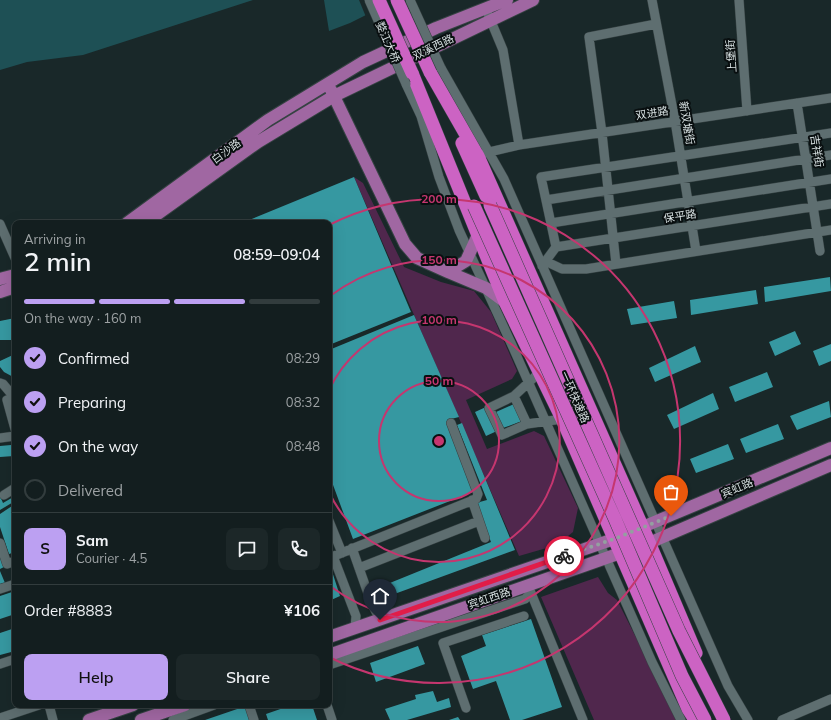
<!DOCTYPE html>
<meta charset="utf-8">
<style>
:root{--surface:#131e1f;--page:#1c2728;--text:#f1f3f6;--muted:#9da2a4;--line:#323c3d;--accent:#bca0f2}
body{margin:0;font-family:Mulish,"Noto Sans SC",sans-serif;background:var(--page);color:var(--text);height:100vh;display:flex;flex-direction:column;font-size:15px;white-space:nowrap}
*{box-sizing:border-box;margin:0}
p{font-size:13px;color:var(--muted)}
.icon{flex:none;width:22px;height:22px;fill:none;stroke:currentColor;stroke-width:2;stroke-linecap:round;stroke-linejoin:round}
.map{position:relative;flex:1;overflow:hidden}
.panel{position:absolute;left:12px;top:220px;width:320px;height:488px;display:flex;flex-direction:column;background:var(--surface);border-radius:8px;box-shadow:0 4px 16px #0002,0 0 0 1px var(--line)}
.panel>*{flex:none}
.pin{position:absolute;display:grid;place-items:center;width:34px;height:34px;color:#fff;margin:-41px -17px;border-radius:50% 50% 50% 0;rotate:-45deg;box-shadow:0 0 4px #0007}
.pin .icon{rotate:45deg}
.courier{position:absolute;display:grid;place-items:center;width:40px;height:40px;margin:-20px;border:3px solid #e11d48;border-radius:50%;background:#fff;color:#222;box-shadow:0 1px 5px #0007}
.headline em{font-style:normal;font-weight:600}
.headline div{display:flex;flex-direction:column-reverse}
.headline{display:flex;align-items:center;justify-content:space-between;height:68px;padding:0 12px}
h1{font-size:26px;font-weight:600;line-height:30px}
.bar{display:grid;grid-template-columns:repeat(4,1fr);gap:6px 4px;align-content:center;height:48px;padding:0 12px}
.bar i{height:5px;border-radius:3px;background:var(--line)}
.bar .active{background:var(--accent)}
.bar p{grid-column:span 4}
.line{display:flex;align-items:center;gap:10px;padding:0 12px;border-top:1px solid var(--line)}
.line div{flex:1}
.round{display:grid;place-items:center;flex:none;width:42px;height:42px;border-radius:8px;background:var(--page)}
ol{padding:0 12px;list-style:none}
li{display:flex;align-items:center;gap:12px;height:44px}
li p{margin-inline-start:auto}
li .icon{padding:4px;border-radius:50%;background:var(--accent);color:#111;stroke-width:4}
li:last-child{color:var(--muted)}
li i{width:22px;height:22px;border:2px solid var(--line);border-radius:50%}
.primary-button{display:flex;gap:8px;margin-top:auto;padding:8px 12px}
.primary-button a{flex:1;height:46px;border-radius:8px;background:var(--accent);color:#111;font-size:16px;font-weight:600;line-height:46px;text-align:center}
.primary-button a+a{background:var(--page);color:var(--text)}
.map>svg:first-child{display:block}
.green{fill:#50274d}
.water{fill:#1e5055}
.pier{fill:#192829}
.building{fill:#3698a1}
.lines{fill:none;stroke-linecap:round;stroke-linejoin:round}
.minor-casing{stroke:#364243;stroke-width:10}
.major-casing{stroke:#364243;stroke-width:14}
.highway-casing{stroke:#364243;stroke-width:14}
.minor{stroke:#5e6e70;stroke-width:9}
.major{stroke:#a067a2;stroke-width:12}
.highway{stroke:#cc63c3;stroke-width:13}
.minor-bridge-casing{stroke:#364243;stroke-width:10;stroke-linecap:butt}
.highway-bridge-casing{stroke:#364243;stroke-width:14;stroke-linecap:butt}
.minor-bridge{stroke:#5e6e70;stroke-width:9}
.highway-bridge{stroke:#cc63c3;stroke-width:13}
.done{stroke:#949fa0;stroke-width:4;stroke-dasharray:0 7.2}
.route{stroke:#e11d48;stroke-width:5}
.ring{fill:none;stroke:#c5366f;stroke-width:2}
.labels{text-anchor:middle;stroke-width:4;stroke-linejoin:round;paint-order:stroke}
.street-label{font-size:11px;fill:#d6dfe0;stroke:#090f10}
.centre{fill:#c5366f;stroke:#090f10;stroke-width:2}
.ring-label{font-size:12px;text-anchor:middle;font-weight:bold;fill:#c5366f;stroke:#090f10;stroke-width:4;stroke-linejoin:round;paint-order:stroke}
</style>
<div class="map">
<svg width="831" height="720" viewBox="0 0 831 720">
<rect width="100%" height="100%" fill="#192829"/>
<path class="green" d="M354,177l9,6 41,84 37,15 33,9 17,21 26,59 -5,8 -46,21 21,49 47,-18 10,5 34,72 -5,24 -16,13 -38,11z
M598,577l10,16 9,7 61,120h-84l-53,-123z"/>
<path class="water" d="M0,0h253l-170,55 -56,7 -27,8z
M324,0h72l-46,23 -21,8z"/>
<path class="pier" d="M359,0h39l-32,17z"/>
<path class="building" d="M354,177l57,135 -82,33v-122h-87z
M830,277l1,14 -66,11 -1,-15z
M756,290l2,14 -67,11 -1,-15z
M674,301l3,17 -46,7 -4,-16z
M414,315l45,102 -12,3 26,72 -120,47 -24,-65v-124z
M15,318v22h-15v-19z
M795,331l6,13 -26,12 -6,-14z
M831,344v17l-12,5 -6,-15z
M695,346l6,16 -46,20 -6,-14z
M15,354v24l-11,-6 -4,-5v-6z
M767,372l6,15 -38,15 -6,-15z
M713,393l6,16 -45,20 -7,-14z
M829,401l2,16 -34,13 -7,-14z
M514,404l8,17 -19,7 -7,-16z
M486,407l11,24 -11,5 -11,-24z
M462,423l53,127 -137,50 -3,-11 116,-47 -15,-39 11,-3 -30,-75z
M778,424l6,15 -38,14 -6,-14z
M728,444l6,15 -38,14 -6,-14z
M11,445l3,11 -14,1v-11z
M0,496l3,7 12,-7v5l-15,9z
M15,504v48l-6,2 -9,-27v-13z
M0,556l4,11 -4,2z
M329,562l11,34 -11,5z
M0,571l5,12 -5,1z
M15,591v23l-15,5v-23z
M531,619l31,88 -40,13h-12l-14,-39 -23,8 -12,-33 25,-10 -4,-11z
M15,628v23l-15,4v-22z
M418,646l7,18 -49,18 -6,-19z
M433,691l4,11 12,-4 2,9 -44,13h-17l-5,-11 31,-10 -1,-4z
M292,705h20l5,15h-49l-2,-6z
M246,706l4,14h-45z
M458,717l2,3h-11z"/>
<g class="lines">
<defs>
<path id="minor" d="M652,0l23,121 21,130
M739,0l8,111
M488,14l15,36 16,95
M441,68l63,111 224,507 20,34
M406,84l15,32 18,61 20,53 52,113 141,319 29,58
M797,103l23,148
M485,153l34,-8 312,-47
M546,200l285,-45
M551,223l280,-44
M0,224l15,34
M556,247l-15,-70 290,-44
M545,261l17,8h24l245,-39
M616,264l-14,-131 -13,-96 67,-13
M542,266l14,-19 275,-43
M540,372l-26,24 13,28 35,-5
M0,383l3,1 11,13
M514,396l-25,12 13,27 25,-11
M15,397l-8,3 8,29
M0,438l15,-2
M4,495l11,-7
M472,500l13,38
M329,521l13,32
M0,543l7,21 8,-3
M352,548l19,54 9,18
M333,556l23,60 -1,12
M329,558l147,-59 2,-5 -27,-71
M359,568l120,-47
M529,588l54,132
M0,589l15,-5
M0,664l15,-5
M329,665l196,-66 6,-6
M49,705l4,15
M249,705l5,15
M327,705l5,15
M466,708l-23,-65 81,-27
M0,718l39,-13
M173,720l41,-15
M782,720l49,-21"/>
<path id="major" d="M331,90l74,154 12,14 31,14
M127,223l141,-103 95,-58 73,-34 71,-28
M145,223l113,-81 76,-46 199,-96
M477,237l-11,24 -18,11 38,16 19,14
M0,279l15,-4
M0,292l15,-5
M329,637l285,-98 217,-91
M329,655l320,-112 182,-78
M89,720l44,-15
M141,720l44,-15"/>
<path id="highway" d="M430,72l48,84 165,372 53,125
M412,73l93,229 57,117 126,290 7,11
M462,143l24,53"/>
</defs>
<use href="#minor" class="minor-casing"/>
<use href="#major" class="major-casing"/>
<use href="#highway" class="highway-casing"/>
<use href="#minor" class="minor"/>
<use href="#major" class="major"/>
<use href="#highway" class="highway"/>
<defs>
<path id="minor-bridge" d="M369,0l37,84
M410,0l31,68"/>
<path id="highway-bridge" d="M379,0l33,73
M397,0l33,72
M490,205l189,426 45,89
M474,206l141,313 67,157 23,44"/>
</defs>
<use href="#minor-bridge" class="minor-bridge-casing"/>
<use href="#highway-bridge" class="highway-bridge-casing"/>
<use href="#minor-bridge" class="minor-bridge"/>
<use href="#highway-bridge" class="highway-bridge"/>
</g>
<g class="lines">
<path class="done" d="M564,556l50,-17 57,-23"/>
<path class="route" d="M380,620l184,-64"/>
</g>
<g class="ring">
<circle cx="439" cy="441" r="60"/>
<path d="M329 390A121 121 0 1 1 329 492"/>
<path d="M330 296A181 181 0 1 1 330 586"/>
<path d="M329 225A242 242 0 1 1 329 657"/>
</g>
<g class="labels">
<g class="street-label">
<text transform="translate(388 42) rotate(66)" y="4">婺江大桥</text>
<text transform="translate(433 47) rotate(-26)" y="4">双溪西路</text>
<text transform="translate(731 56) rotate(-94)" y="4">上堡街</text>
<text transform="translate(652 113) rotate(-9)" y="4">双进路</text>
<text transform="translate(687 123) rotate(80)" y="4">新双塘街</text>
<text transform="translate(226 151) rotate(-36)" y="4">白沙路</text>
<text transform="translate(817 151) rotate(81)" y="4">吉祥街</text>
<text transform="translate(680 216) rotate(-9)" y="4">保平路</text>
<text transform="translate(575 397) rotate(66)" y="4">一环快速路</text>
<text transform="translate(737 488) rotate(-23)" y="4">宾虹路</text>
<text transform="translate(489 598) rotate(-19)" y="4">宾虹西路</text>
</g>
</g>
<circle cx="439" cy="441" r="6" class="centre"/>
<g class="ring-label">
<text x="439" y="203">200 m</text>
<text x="439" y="264">150 m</text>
<text x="439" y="324">100 m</text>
<text x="439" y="385">50 m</text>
</g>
</svg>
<div class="pin" style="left:671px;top:516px;background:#ea580c"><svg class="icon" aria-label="bag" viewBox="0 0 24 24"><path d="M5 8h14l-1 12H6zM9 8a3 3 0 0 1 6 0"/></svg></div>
<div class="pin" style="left:380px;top:620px;background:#1f2937"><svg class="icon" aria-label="home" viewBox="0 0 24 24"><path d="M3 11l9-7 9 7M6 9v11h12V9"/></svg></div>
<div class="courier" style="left:564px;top:556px"><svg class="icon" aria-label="bike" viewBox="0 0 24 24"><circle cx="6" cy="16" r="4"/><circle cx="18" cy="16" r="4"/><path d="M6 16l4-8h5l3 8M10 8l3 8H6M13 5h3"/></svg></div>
<section class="panel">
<div class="headline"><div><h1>2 min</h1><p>Arriving in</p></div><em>08:59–09:04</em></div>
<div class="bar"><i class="active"></i><i class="active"></i><i class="active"></i><i></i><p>On the way · 160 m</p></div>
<ol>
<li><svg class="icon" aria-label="check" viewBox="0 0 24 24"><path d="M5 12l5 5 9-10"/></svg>Confirmed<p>08:29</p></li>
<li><svg class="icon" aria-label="check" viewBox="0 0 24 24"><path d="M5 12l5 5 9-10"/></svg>Preparing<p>08:32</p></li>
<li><svg class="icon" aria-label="check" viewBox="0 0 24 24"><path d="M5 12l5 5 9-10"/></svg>On the way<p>08:48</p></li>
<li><i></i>Delivered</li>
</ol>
<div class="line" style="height:72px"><b class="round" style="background:var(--accent);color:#111">S</b><div><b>Sam</b><p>Courier · 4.5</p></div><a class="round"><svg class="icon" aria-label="chat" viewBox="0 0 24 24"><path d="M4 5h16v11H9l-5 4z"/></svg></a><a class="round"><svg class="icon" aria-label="phone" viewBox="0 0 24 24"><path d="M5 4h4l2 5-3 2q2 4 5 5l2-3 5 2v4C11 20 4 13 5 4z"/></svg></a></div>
<div class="line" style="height:52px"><div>Order #8883</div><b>¥106</b></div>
<div class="primary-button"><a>Help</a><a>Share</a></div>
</section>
</div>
